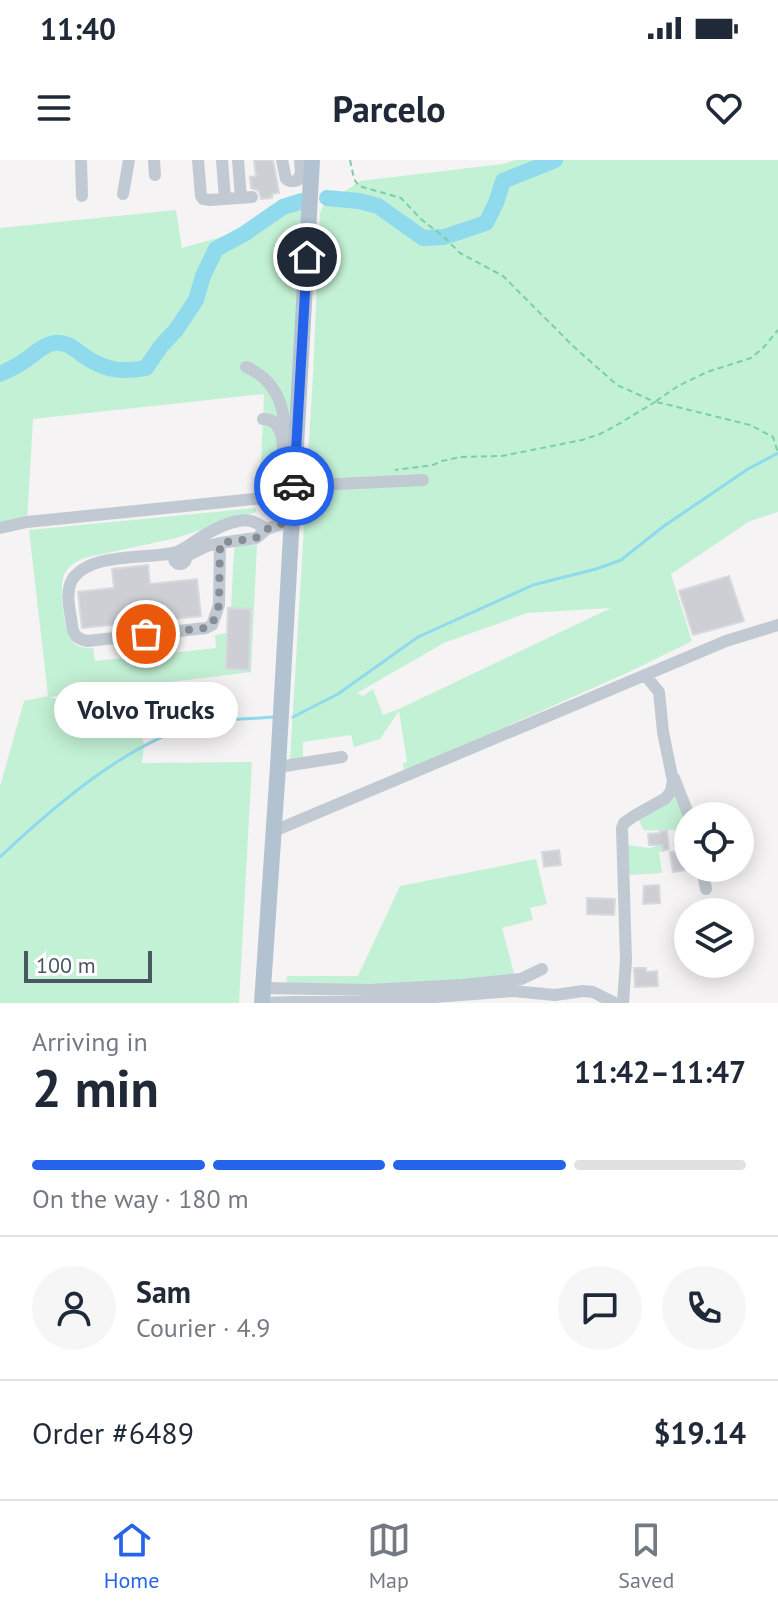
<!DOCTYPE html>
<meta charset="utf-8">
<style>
:root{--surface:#fff;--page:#f6f6f7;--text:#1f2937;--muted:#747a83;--line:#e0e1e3;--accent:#2563eb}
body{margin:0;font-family:"PT Sans",sans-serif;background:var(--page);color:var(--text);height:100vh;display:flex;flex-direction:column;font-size:30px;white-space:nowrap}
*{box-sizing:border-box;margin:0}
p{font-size:26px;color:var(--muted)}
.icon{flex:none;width:44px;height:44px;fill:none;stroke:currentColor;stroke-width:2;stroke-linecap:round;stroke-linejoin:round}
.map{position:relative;height:843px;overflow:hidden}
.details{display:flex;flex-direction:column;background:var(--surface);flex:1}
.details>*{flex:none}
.tools{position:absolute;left:674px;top:642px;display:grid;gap:16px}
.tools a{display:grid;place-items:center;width:80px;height:80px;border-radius:50%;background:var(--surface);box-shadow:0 4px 20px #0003;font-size:40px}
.scale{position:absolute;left:24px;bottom:20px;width:128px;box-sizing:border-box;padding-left:8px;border:4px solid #4a5661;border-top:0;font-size:22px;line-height:28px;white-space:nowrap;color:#4a5661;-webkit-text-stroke:6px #fff;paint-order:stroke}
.pin{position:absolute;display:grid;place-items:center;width:68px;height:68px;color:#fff;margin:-34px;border:4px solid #fff;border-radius:50%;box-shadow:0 2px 8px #0007}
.courier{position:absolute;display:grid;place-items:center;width:80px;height:80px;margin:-40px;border:6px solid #2563eb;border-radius:50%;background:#fff;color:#222;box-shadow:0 2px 10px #0007}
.bubble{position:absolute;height:56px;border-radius:28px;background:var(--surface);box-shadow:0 4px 20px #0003;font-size:26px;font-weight:800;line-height:56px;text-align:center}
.headline em{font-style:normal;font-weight:800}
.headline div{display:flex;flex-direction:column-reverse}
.headline{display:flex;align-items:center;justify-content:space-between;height:136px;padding:0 32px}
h1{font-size:52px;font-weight:800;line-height:60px}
.bar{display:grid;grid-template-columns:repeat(4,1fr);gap:12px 8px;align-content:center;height:96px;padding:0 32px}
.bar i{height:10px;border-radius:6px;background:var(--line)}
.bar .active{background:var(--accent)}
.bar p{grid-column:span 4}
.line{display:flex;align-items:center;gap:20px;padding:0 32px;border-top:2px solid var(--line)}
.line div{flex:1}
.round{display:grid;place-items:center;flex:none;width:84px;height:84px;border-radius:42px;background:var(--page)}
.status{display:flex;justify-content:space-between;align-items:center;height:56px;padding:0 40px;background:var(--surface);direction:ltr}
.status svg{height:22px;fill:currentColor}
header{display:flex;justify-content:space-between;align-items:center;height:104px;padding:0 32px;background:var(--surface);font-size:36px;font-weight:800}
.dock{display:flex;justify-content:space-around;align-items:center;height:112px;border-top:2px solid var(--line);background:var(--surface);font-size:22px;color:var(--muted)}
.dock a{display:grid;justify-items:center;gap:4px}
.dock .active{color:var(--accent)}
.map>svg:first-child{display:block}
.green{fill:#c3f1d5;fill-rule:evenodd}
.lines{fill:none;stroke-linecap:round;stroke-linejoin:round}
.stream{stroke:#90daee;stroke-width:3}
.river{stroke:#90daee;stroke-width:16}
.building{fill:#cdcfd5;stroke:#d7d9de;stroke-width:2}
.path{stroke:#7ad0a6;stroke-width:2;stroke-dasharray:6 4;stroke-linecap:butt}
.minor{stroke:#c1cad2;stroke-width:12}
.major{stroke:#b3c2d1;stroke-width:16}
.done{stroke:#868d94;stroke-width:8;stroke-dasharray:0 14.4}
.route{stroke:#2563eb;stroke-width:10}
</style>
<div class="status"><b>11:40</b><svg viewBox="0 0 49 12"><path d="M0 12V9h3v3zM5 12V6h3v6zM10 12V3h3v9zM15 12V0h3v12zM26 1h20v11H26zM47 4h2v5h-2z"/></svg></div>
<header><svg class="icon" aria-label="menu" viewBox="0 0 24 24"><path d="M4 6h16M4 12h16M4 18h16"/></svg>Parcelo<svg class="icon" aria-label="heart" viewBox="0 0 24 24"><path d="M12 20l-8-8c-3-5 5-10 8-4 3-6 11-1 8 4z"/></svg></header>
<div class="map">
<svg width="778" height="843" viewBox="0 0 778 843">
<rect width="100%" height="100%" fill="#f5f3f3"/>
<path class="green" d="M515,0h263v352l-28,9 -79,53 21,67 -63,31 -225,100 -1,-9 4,-1 -8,-51 -19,28 -26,8 -3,-12 -48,7v17l-13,1 23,-385 7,-162 7,-15 15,-5 18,-12 143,-17zM611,448l-212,101 -16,6 -10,-26 -10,7 -6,-3 87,-50 83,-30z
M302,36l-15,292 -27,1 4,-95 -231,25 -6,103 -27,6v-300l176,-18 6,38 64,-18 23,-23 17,-8z
M256,348v4l-80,26 -92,20c-8,4 -16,8 -20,17 -5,13 -1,60 11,69 5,4 12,4 18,4l2,13 121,-13 -1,-13 12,-2 -1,36 22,1 3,-61 -20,-1 3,-58 3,-5 20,-2 -6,129 -201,25 20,7 42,8 26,15 6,17 -2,19 110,-1 -13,241h-239v-216l24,-86 24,-5 -19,-166z
M676,637l12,23v26l-14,2 -1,-6 8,-1 -3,-10c-11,-3 -22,1 -34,-1l-6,-11z
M626,685l23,3 13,-3 1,6 -4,1 3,21 -31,2 -5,-2z
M536,699l11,45 -17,4 3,12 -31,8 16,60 -233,5 2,-17h71l42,-90z"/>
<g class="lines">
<path class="stream" d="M293,557l45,-23 80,-57 115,-52 63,-16 25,-9 43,-34 84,-57 30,-16
M0,697c52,-49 129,-116 199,-133 20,-5 52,-5 74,-7"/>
<path class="river" d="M327,38l32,3 19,5 45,32 21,-1 42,-14 10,-20 7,-22 52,-21
M0,214c9,-4 19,-9 27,-15 9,-6 16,-14 27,-16 14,-2 22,8 33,15 20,13 37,14 59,10l15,-22 15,-16 20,-30 7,-24 13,-27 28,-15 39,-27 19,-6"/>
</g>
<path class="building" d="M254,0h19l6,33 -7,1v4l-11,1 -2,-8 -8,-3 -1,-11 6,-1z
M148,405l2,19 47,-5 4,37 -119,12 -4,-36 36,-4 -2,-19z
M729,416l15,45 -51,14 -14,-44z
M228,448l23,1 -2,61 -23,-1z
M660,671h7l2,18 -6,2 -1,-6h-13l-1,-11 12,-1z
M559,690l2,15 -17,2 -2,-15z
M686,690l2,20 -15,2 -3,-20z
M659,725l1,18 -17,1 1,-18z
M587,738l28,1 -1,16 -27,-1z
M634,808h12v4l11,-1 1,15 -23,1z"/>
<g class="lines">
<path class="path" d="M350,0l4,19 5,7 42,12 21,22 22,17 16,16 43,23 70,70 44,39 38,17 -38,23 -17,9 -18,6 -80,16 -41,1 -19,4 -9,4 -38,5
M656,241l22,-15 29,-14 44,-14 12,-10 15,-18
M657,242l93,23 23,12 5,16"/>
<path class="minor" d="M81,0l1,36
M154,0l1,15
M198,0l3,36 2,3 7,1 42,-3
M222,0l3,39
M238,0l3,38
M282,0l4,19c4,3 7,3 12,1l3,-8 -1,-12
M123,34l6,-34
M246,207c33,14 42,46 37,79
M263,259c30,-1 18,58 17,77
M294,326l129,-6
M0,368l27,-6 267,-27
M220,383l-1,62 -7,20 -6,3 -119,13c-10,-2 -14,-6 -15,-16 -2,-15 -8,-35 2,-48 19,-24 70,-18 99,-24 10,-2 18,-10 27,-15 11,-7 25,-15 39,-17 11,-3 19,3 28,8
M174 398a6 6 0 1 1 12 0a6 6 0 1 1-12 0Z
M185,397l22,-11 13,-3 36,-5 11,-9 25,-9
M278,607l64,-10
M674,618l15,38
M274,671l452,-190 52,-16
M702,708l4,21
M263,828l106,2 93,-5 59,-6 21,-10
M262,843l160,-5 91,-7 42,4 28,-4 10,1 22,11
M623,843l3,-43 -4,-132 2,-5 10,-7 32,-18 5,-7 2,-10 -10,-49 -4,-40 -14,-17"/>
<path class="major" d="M262,843l16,-236 34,-607"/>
</g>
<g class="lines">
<path class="done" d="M146,474l60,-6 6,-3 7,-20 1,-62 36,-5 11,-9 25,-9 2,-34"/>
<path class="route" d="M294,326l13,-229"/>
</g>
</svg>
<div class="tools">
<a><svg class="icon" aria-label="locate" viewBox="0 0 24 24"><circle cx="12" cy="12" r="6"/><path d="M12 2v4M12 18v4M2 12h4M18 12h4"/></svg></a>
<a><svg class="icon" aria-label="layers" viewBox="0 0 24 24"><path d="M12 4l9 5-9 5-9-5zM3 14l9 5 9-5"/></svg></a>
</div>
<div class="scale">100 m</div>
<div class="pin" style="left:146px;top:474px;background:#ea580c"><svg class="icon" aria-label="bag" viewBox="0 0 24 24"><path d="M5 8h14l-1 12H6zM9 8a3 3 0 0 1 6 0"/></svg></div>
<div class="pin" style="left:307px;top:97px;background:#1f2937"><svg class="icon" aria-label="home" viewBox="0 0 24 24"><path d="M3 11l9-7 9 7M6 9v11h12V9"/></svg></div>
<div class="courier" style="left:294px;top:326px"><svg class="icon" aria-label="car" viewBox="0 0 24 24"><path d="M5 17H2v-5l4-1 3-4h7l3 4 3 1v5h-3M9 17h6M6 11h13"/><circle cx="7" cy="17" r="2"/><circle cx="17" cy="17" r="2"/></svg></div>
<div class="bubble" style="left:54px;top:522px;width:184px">Volvo Trucks</div>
</div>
<section class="details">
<div class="headline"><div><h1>2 min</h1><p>Arriving in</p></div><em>11:42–11:47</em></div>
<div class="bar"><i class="active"></i><i class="active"></i><i class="active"></i><i></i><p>On the way · 180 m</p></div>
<div class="line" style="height:144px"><a class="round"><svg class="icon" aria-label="person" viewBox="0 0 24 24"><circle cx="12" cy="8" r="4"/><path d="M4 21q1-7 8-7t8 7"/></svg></a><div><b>Sam</b><p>Courier · 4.9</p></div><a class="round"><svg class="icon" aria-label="chat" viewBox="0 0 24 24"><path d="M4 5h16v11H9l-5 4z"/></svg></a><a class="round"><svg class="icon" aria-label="phone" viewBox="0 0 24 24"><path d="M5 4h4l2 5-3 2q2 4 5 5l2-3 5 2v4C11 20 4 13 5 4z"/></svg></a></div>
<div class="line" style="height:104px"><div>Order #6489</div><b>$19.14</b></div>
</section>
<nav class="dock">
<a class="active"><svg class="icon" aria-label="home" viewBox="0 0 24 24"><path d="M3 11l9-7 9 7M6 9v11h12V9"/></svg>Home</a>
<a><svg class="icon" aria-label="map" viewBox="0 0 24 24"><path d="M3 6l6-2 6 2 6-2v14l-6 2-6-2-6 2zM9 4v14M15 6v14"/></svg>Map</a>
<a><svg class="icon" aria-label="saved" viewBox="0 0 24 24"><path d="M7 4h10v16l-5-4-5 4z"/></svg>Saved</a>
</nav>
